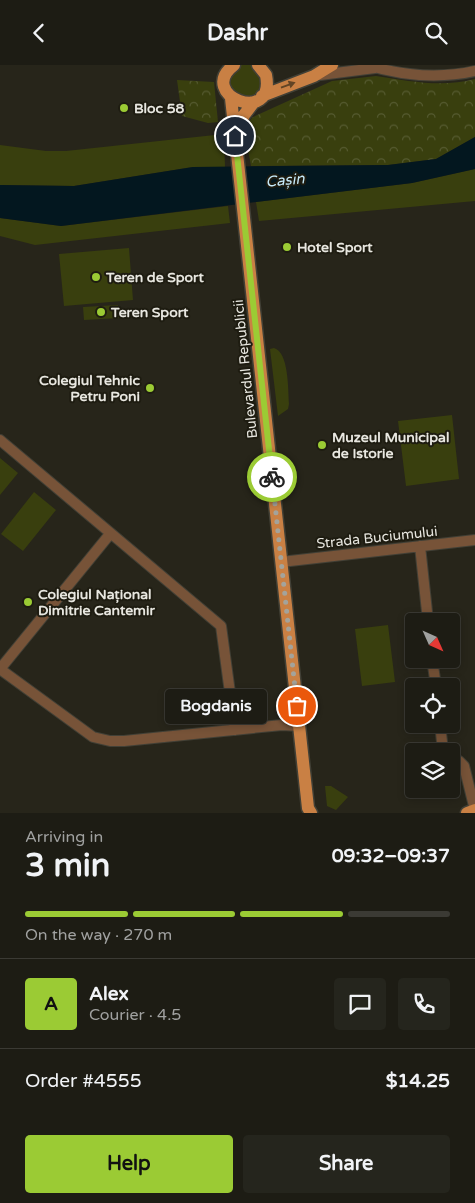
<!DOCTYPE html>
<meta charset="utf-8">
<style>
:root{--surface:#1d1c14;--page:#25251d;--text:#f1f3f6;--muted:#a0a1a0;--line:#3b3a34;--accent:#9bcb34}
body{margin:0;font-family:"Varela Round",sans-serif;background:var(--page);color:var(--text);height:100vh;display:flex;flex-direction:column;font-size:19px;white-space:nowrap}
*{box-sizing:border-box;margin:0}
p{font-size:16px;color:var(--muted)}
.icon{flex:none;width:28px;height:28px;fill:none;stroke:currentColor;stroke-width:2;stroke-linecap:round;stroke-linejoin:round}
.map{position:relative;height:748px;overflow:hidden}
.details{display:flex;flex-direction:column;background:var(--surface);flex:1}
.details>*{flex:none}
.needle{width:32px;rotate:135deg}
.buttons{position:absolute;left:405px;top:548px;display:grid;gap:10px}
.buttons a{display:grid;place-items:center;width:55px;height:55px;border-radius:5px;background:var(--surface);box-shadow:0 2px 8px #0003,0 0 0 1px var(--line);font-size:25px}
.pin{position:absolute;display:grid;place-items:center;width:42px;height:42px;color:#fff;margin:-21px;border:2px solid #fff;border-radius:50%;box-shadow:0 1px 5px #0007}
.courier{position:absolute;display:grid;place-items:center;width:50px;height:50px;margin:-25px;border:4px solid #9bcb34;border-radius:50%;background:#fff;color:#222;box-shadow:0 1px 6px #0007}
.bubble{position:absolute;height:35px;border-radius:5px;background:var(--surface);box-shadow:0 2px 8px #0003,0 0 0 1px var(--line);font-size:16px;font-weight:700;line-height:35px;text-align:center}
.overview em{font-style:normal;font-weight:700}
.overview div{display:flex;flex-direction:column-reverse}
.overview{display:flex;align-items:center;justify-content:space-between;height:85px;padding:0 25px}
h1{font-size:32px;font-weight:700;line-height:38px}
.bar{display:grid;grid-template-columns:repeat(4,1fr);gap:8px 5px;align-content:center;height:60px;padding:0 25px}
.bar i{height:6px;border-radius:4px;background:var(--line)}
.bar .on{background:var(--accent)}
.bar p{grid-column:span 4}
.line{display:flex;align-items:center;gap:12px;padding:0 25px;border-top:1px solid var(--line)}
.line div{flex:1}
.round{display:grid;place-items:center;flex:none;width:52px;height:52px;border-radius:5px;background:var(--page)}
.cta{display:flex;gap:10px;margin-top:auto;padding:10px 25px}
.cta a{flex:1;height:58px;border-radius:5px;background:var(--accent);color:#111;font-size:20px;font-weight:700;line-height:58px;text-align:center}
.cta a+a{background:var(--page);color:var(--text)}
header{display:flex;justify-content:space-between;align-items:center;height:65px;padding:0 25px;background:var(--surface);font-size:22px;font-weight:700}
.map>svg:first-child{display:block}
.grass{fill:#393f0e}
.park{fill:url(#park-crowns)}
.water{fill:#03171f}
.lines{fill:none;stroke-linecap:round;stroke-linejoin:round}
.minor-casing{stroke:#424036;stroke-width:12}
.major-casing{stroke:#424036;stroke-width:15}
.minor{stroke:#775338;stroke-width:10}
.major{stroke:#c98044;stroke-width:12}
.oneway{fill:#624425}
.done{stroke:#a4a39b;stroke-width:5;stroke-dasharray:0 9}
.route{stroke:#9bcb34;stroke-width:6}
.poi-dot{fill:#9bcb34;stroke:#1e1c11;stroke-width:2}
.labels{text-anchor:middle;stroke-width:4;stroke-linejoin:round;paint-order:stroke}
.poi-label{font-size:14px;font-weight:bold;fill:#e8e7e0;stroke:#1e1c11;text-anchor:start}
.street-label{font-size:14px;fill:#e8e7e0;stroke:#1e1c11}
.water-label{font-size:15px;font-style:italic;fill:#c6eafa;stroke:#1e1c11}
</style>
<header><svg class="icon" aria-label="back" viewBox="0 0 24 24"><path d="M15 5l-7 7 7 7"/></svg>Dashr<svg class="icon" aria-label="search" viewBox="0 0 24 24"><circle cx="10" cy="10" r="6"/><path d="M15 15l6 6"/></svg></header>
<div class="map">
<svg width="475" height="748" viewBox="0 0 475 748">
<defs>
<pattern id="park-crowns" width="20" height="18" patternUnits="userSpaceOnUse" patternTransform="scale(1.25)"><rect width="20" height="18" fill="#393f0e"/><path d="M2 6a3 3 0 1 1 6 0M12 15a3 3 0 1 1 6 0" fill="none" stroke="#565b31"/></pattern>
</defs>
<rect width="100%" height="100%" fill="#27251a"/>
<path class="grass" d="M234,0h24l7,26 -25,12 -14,-26z
M224,69l1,33h-32l-119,19 -74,-1v-40l46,6h20z
M475,104v32l-216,20 -3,-19 156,-19z
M228,141l2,17 -195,22 -35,-9v-18l61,8z
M129,183l4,52 -69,6 -5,-52z
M118,240l1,13 -35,2 -1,-13z
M274,283c15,4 14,42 15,56l-1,5 -10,7 -8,-67z
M452,350l7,64 -53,7 -8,-65z
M0,393l18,15 -18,22z
M34,427l22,18 -33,41 -22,-17z
M388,560l7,57 -33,4 -7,-57z
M325,721h6l17,11 -12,13 -9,-4z"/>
<path class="park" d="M376,11c33,5 66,12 99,3v58l-39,22 -48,6 -137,1c-2,-16 -11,-37 2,-49l79,-36z
M177,15l37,2 4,40 -10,1 -26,-7z"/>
<path class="water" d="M475,72v32l-63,14 -351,43 -61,-8v-33l74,1 119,-19 195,-2 48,-6z"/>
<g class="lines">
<defs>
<path id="minor" d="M367,0c36,11 72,14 108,6
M320,10l55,-7
M0,375l221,186 14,104
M420,481l8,75
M281,497l194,-22
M432,594l4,27
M0,604l93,68 17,4h14l158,-16 17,1
M0,604l110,-135
M440,659l3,27
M451,695l8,1 5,5 11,44"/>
<path id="major" d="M234,0c-39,30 42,62 32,10l-8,-10
M262,31l52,-20 18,-11
M231,33l77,710 3,5
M236,68l8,-18 10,-13
M467,748l8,-3"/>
</defs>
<use href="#minor" class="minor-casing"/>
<use href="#major" class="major-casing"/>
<use href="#minor" class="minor"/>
<use href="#major" class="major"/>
</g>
<defs><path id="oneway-solid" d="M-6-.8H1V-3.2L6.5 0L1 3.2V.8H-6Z" transform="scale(1.25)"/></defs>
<use class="oneway" href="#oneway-solid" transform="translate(288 20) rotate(-20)"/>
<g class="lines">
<path class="done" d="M272,412l25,229"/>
<path class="route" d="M235,71l37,341"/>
</g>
<g class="poi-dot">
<circle cx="124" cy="43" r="5"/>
<circle cx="287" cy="182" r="5"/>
<circle cx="96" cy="212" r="5"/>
<circle cx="101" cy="247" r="5"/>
<circle cx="150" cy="323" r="5"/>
<circle cx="322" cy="380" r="5"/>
<circle cx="28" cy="537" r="5"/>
</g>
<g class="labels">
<g class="poi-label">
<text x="134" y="48">Bloc 58</text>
<text x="297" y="187">Hotel Sport</text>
<text x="106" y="217">Teren de Sport</text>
<text x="111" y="252">Teren Sport</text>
<text x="140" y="320" text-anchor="end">Colegiul Tehnic<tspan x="140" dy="16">Petru Poni</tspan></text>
<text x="332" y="377">Muzeul Municipal<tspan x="332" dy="16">de Istorie</tspan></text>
<text x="38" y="534">Colegiul Național<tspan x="38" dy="16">Dimitrie Cantemir</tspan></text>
</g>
<g class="street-label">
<text transform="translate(245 304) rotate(-96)" y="5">Bulevardul Republicii</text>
<text transform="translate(377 472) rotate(-6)" y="5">Strada Buciumului</text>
</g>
<g class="water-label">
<text transform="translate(285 115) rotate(-5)" y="5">Cașin</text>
</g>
</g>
</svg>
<div class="buttons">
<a><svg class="needle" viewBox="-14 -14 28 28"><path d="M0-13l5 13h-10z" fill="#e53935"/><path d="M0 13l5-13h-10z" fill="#a0a1a0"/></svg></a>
<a><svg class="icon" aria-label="locate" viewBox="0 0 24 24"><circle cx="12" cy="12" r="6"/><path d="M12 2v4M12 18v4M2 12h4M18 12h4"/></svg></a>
<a><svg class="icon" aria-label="layers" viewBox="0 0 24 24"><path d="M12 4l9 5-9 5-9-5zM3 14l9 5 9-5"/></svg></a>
</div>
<div class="pin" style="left:297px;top:641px;background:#ea580c"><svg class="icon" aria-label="bag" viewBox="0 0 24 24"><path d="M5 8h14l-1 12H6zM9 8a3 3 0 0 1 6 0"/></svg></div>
<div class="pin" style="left:235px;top:71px;background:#1f2937"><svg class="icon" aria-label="home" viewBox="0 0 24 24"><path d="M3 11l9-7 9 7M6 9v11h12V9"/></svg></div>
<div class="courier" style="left:272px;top:412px"><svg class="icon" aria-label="bike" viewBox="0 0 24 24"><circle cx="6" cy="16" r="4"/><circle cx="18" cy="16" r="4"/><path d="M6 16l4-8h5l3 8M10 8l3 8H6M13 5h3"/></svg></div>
<div class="bubble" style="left:165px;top:624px;width:102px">Bogdanis</div>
</div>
<section class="details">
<div class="overview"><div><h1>3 min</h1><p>Arriving in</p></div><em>09:32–09:37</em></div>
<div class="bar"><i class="on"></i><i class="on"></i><i class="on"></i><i></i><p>On the way · 270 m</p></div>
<div class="line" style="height:90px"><b class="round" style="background:var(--accent);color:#111">A</b><div><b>Alex</b><p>Courier · 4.5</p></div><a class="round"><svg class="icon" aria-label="chat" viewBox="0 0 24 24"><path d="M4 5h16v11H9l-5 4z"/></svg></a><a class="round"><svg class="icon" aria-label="phone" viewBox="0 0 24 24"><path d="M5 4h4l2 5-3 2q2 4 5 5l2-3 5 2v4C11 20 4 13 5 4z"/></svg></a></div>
<div class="line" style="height:65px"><div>Order #4555</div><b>$14.25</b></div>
<div class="cta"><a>Help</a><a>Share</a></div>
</section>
